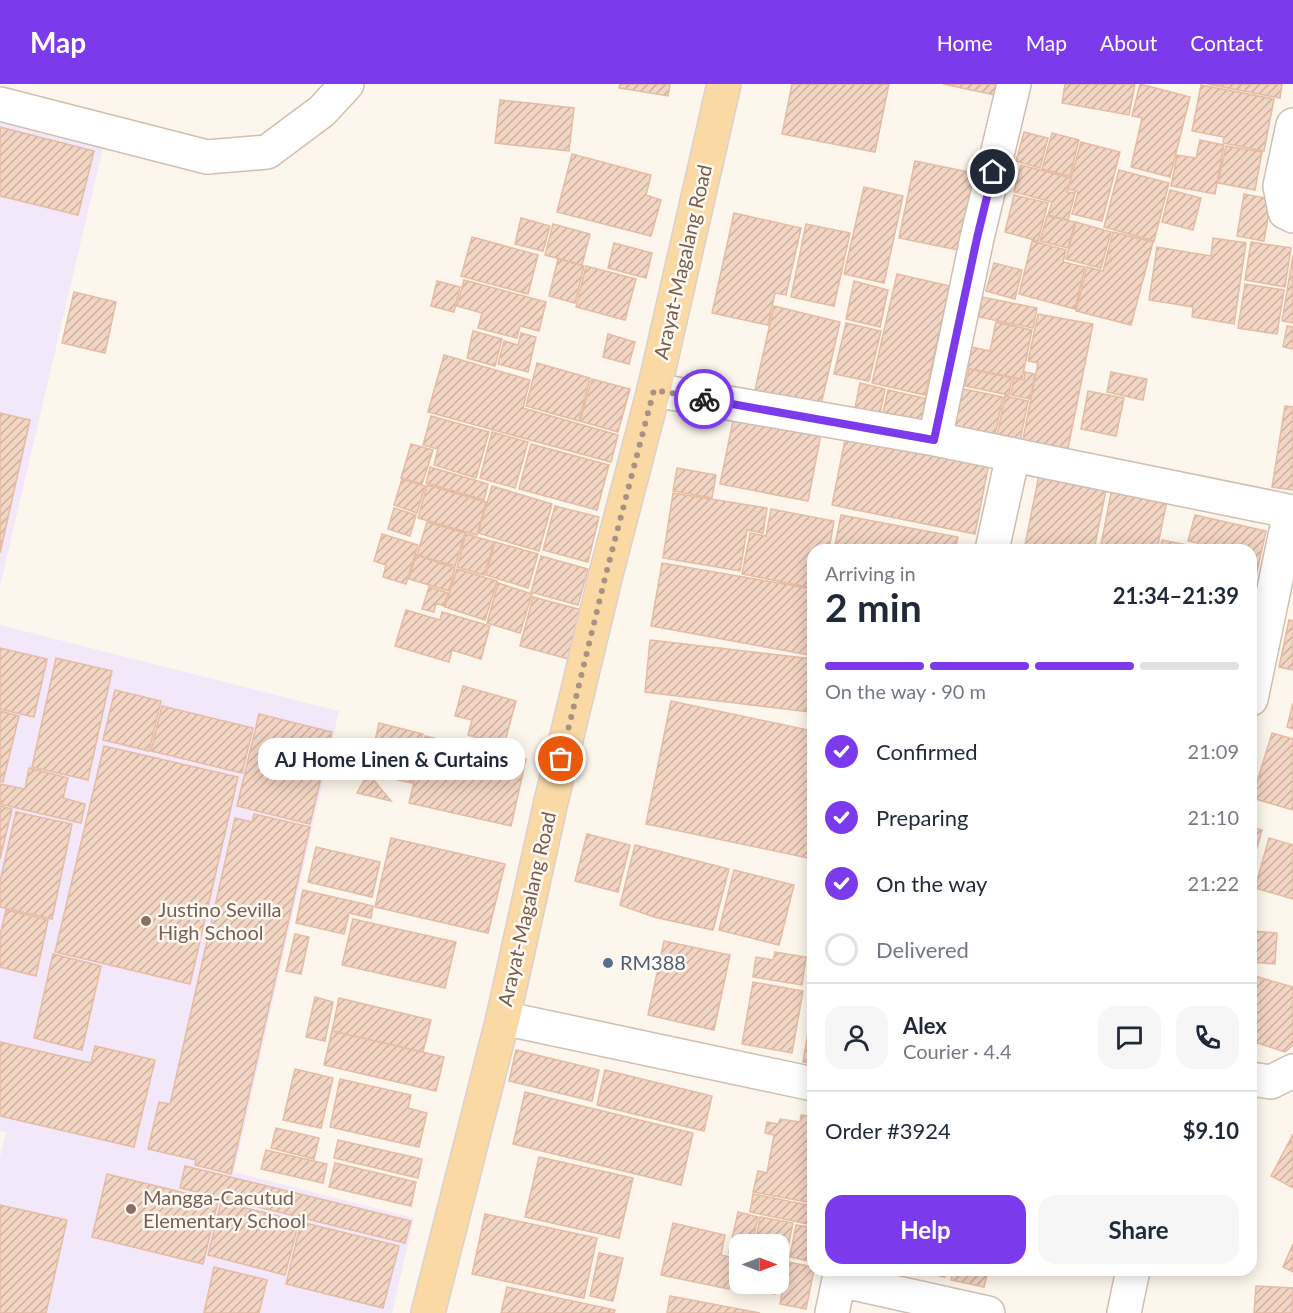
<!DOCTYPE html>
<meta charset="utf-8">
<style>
:root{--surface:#fff;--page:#f6f6f7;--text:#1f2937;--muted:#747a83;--line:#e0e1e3;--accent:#7c3aed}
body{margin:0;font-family:Lato,sans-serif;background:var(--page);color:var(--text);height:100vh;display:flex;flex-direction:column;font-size:22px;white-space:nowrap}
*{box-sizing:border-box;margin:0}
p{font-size:20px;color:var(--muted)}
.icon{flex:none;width:33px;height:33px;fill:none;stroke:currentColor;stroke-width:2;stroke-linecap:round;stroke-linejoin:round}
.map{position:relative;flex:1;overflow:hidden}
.sheet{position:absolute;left:807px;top:460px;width:450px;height:732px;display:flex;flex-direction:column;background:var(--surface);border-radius:18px;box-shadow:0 3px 15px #0003}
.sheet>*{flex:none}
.needle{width:39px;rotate:90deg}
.fabs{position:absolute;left:729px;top:1150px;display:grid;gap:12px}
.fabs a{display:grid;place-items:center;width:60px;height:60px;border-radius:12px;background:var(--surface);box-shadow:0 3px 15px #0003;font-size:30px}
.pin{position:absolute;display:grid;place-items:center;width:51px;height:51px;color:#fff;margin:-26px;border:3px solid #fff;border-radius:50%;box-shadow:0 2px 6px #0007}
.courier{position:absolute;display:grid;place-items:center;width:60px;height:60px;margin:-30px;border:4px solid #7c3aed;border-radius:50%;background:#fff;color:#222;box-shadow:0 2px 8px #0007}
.bubble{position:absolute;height:42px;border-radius:18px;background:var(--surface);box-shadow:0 3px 15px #0003;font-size:20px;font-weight:700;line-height:42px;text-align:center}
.overview em{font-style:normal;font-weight:700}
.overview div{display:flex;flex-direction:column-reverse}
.overview{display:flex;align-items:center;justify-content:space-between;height:102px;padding:0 18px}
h1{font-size:39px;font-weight:700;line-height:45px}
.bar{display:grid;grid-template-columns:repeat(4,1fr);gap:9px 6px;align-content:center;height:72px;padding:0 18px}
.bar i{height:8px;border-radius:4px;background:var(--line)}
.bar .active{background:var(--accent)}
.bar p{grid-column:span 4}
.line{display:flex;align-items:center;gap:15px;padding:0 18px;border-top:2px solid var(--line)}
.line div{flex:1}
.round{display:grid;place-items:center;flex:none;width:63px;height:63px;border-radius:18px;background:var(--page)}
ol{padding:0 18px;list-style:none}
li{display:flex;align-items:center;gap:18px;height:66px}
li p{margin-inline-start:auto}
li .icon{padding:6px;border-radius:50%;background:var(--accent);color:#fff;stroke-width:4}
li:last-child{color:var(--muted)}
li i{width:33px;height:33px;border:3px solid var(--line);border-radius:50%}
.button{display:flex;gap:12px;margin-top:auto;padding:12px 18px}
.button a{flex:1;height:69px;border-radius:18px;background:var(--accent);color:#fff;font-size:24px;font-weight:700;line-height:69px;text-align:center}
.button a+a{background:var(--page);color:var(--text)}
header{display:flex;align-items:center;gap:36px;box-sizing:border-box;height:84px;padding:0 30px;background:var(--accent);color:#fff}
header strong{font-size:28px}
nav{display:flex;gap:33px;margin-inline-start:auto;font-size:21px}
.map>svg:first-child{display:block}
.education{fill:#f3e8fa}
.building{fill:url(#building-hatch);stroke:#e6bba3;stroke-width:1.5}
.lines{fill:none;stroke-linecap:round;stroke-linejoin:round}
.street-casing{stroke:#d1beb0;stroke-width:36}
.primary-casing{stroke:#dad1cd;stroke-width:36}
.street{stroke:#fff;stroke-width:33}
.primary{stroke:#fbd9a5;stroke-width:33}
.done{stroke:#a89285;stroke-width:6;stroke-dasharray:0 10.8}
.route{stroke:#7c3aed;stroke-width:8}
.education-dot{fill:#8d6e63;stroke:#fffaf3;stroke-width:2}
.service-dot{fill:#5c6f8a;stroke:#fffaf3;stroke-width:2}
.labels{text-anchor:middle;stroke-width:5;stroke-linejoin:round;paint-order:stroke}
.street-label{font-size:20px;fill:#7a5c4d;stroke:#fffaf3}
.education-label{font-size:20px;fill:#785e54;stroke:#fffaf3;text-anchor:start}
.service-label{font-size:20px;fill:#4e5e75;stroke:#fffaf3;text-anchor:start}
</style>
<header>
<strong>Map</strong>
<nav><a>Home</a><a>Map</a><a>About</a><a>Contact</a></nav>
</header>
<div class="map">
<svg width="1293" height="1229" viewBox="0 0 1293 1229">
<defs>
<pattern id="building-hatch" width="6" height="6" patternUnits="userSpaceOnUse" patternTransform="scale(1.5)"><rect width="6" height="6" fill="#f3d5c3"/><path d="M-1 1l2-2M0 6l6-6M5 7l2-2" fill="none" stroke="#cab0a1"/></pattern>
</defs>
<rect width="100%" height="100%" fill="#fdf6ec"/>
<path class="education" d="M0,38l103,26 -103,438z
M0,541l339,86 -105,461 180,46 -22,95h-392v-156l6,-25 -6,-1z"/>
<path class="building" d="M620,0h50l-2,12 -49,-8z
M792,0h97l-14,68 -93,-18z
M943,0h65l-3,13z
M1065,0h70l-6,31 -67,-12z
M1140,0l50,13 -20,80 -39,-10 11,-49 -10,-2z
M1207,0h75l-2,14z
M1201,1l73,14 -10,52 -41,-8 1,-6 -32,-6z
M500,16l74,8 -5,43 -74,-8z
M0,43l94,24 -16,64 -78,-19z
M1024,48l24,6 -8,30 -24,-7z
M1052,49l27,7 -9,36 -28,-7z
M1200,56l24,5 -9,49 -44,-8 6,-31 19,3z
M1081,58l39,10 -18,69 -30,-7 6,-22 -10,-3z
M1226,62l36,6 -7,38 -37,-7z
M572,70l79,21 -5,20 15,5 -10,36 -94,-24z
M915,77l64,13 -16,77 -64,-13z
M1021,81l50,13 -4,14 8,1 -7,27 -20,-5 4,-13 -38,-10z
M1119,86l50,13 -15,58 -50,-14z
M864,103l39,9 -19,87 -40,-9z
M1170,106l31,8 -8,32 -31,-8z
M1244,110l27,5 -7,42 -27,-5z
M1014,111l34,8 -10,38 -33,-9z
M734,129l67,15 -15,67 -11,-2 -7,32 -56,-12z
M1047,132l28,6 -7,26 -28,-7z
M521,134l29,8 -7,25 -28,-7z
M1076,138l35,10 -10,36 -35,-9z
M553,140l37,10 -8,31 -37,-10z
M806,140l44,9 -16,73 -43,-9z
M1113,148l40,10 -22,83 -55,-14 11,-44 16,4z
M472,153l66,18 -10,39 -67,-18z
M1213,154l33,5 -12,81 -42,-7 1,-10 -44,-7 8,-53 54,9z
M1032,157l34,9 -3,12 22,5 -10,42 -56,-15z
M1251,158l40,6 -6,39 -40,-7z
M614,159l38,10 -6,25 -38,-10z
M1293,171v68l-11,-2z
M558,175l26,7 -9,37 -26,-7z
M994,179l28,7 -7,29 -29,-8z
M586,182l50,13 -11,41 -49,-13z
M897,190l53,12 -25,109 -53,-12z
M464,196l82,22 -7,29 -19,-5 -3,12 -39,-10 4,-15 -25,-7z
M437,197l23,6 -6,25 -23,-6z
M854,197l34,9 -8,37 -34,-8z
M1245,200l39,6 -7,44 -39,-6z
M74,208l42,10 -11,51 -43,-10z
M982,213l55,11 -4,20 -54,-11z
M774,222l66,16 -19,83 -66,-15z
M1038,230l55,10 -26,129 -45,-9 16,-81 -10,-2z
M996,238l36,8 -10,49 -56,-11 5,-21 19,4z
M846,239l35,8 -12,50 -35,-7z
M1287,242l6,1v22l-10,-2z
M473,247l29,8 -7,27 -28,-8z
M521,249l15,4 -8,35 -30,-8 6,-23 14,4z
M608,250l27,8 -6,22 -26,-7z
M444,271l86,25 -7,28 95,27 -7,27 -183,-50z
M537,279l53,15 -11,43 -53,-15z
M969,285l43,9 -3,17 -44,-9z
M1025,288l10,2 -5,25 -19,-4 3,-17 10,2z
M1111,288l36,7 -4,21 -36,-8z
M592,295l38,10 -12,43 -38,-11z
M860,299l25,6 -8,39 -25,-5z
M949,302l54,11 -8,38 -53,-11z
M888,306l40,9 -8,36 -40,-9z
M1088,307l36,7 -8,38 -35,-7z
M1005,312l23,5 -8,40 -23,-5z
M1285,322l8,1v83l-21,-3z
M0,329l30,7 -30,133z
M431,332l58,16 -13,46 -42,-13 4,-16 -15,-4z
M734,332l87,18 -13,67 -88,-17z
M492,348l36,10 -13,46 -35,-10z
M846,351l143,28 -14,71 -143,-29z
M411,360l22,6 -11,34 -21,-6z
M531,360l78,21 -12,45 -78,-21z
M430,383l58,17 -4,16 -58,-17z
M677,384l39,7 -4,23 -39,-7z
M1039,391l67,15 -12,60h-70z
M402,395l23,7 -8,27 -23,-8z
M427,401l59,17 -9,33 -59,-17z
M492,402l60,18 -13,47 -61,-18z
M1112,404l55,12 -10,50h-57z
M673,409l94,15 -4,25 -16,-3 -7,41 -77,-13z
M555,422l44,11 -11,45 -45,-12z
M394,424l22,7 -6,21 -22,-7z
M771,425l63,12 -5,29h-16v38l-71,-14 8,-41 16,3z
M841,431l117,22 -3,13h-121z
M1195,431l71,16 -15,67v-48h-55l2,-7 -10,-2z
M427,438l38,11 -10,33 -38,-11z
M382,450l36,11 -12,39 -23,-7 3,-12 -12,-4z
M466,450l28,8 -10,33 -27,-8z
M1162,456l31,6 -1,4h-32z
M495,458l43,12 -10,34 -42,-13z
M416,471l39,13 -6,23 -40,-12z
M541,472l47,13 -10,36 -47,-13z
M662,479l151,26v45l-4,21 -158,-29z
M457,485l40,12 -12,39 -40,-13z
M498,499l34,11 -12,39 -33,-10z
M429,503l19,6 -4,13 -8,-3 -2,9 -12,-3z
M533,513l49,13 -13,49 -49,-13z
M406,526l34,10 2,-8 48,14 -9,33 -29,-9 -3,12 -54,-16z
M1289,536l4,1v49l-14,-3z
M650,556l163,19v18l-4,35 -164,-20z
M0,564l47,11 -13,58 -34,-8z
M56,574l56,13 -24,109 -56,-13z
M463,602l53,15 -12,44 -36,-10 4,-15 -17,-4z
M115,606l46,11 -12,50 -46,-11z
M671,617l142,30v128l-167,-35z
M1293,619v26l-6,-2z
M162,622l91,22 -11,45 -91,-22z
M0,627l19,5 -16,66 -3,-1z
M259,630l73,18 -22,92 -73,-18z
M379,639l44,11 -11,49 -44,-10z
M1272,649l21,6v71l-41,-12z
M425,652l101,23 -15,67 -102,-23z
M104,662l134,31 -48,207 -135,-32z
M29,684l39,10 -5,20 22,6 -4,19 -81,-19v-20l25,5z
M368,689l23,28 -34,-8z
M0,722l12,3 -12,50z
M16,728l56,12 -20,95 -52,-12v-26z
M254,730l56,13 -79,347 -36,-9 1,-5 -48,-11 11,-47 11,2 65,-286 17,4z
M1251,743l11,3 -11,38z
M587,750l43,11 -12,47 -43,-11z
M391,754l114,26 -17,69 -113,-26z
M1269,754l24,7v54l-38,-11z
M635,761l94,24 -16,61 -59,-13 -34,-12z
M316,763l64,15 -8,35 -64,-15z
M734,786l60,15 -15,60 -60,-15z
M303,806l70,16 -2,12 -22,-5 -5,21 -48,-11z
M6,826l42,10 -12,56 -36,-9v-32z
M353,835l103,23 -11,46 -103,-23z
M1251,847l26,2 -2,31 -24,-2z
M295,850l14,3 -8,37 -15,-3z
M664,857l66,14 -16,75 -66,-15z
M775,868l31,5 -4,28 -49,-8 3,-20 17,3z
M53,870l48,12 -19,84 -48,-12z
M1251,891l42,12v58l-8,7 -34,-11z
M753,898l50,9 -11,62 -50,-9z
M315,913l18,5 -8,39 -19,-4z
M339,914l92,22 -8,32 -91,-21z
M813,920v60l-10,-2z
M332,947l112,26 -8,34 -112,-26z
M0,958l91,21 4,-17 60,14 -21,87 -134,-31z
M516,966l83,20 -7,31 -83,-20z
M295,985l38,9 -12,50 -38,-8z
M605,986l107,26 -8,35 -107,-26z
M340,995l71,16 -3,13 19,5 -8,34 -89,-20z
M525,1008l168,41 -12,52 -168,-41z
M801,1031l12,2v86l-60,-11 5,-21 9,2 7,-38 -9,-2 2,-11 11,2 2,-5 20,3z
M276,1044l43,10 -5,21 -43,-11z
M1293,1050v54l-22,-12z
M338,1056l84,19 -4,19 -84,-20z
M266,1066l61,14 -4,19 -62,-14z
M539,1073l94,21 -14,60 -94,-21z
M335,1079l81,19 -5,24 -82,-19z
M185,1082l226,55 -6,22 -225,-55z
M107,1090l111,27 -15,63 -111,-27z
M753,1110l60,12v19l-63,-13z
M221,1118l78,19 -14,54 -77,-20z
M0,1121l67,15 -21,93h-46z
M738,1128l20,5 -6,28h-12v10l-11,-2z
M485,1130l112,24 -13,60 -112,-24z
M760,1133l33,6 -10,46 -5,-1v-23h-23z
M301,1138l98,24 -16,62 -97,-24z
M673,1139l52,12 -4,20 14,3 -6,31 -68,-14z
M796,1141l17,3v34l-23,-5z
M1293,1160v28l-10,-5z
M599,1169l24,5 -10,43 -23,-5z
M788,1178l25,5 1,3 -8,39 -26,-5z
M214,1183l53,13 -8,33h-55z
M913,1186h33l-1,7z
M953,1186h35l-4,17 -33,-7z
M742,1200h35l-2,10 -33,-7z
M1256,1202l37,2 -1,25h-38z
M507,1203l108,23 -1,3h-113z
M670,1212l90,17h-93z"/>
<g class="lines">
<defs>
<path id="street" d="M0,20l207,53 60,-5 55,-41 25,-27
M1293,41l-13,61 5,26 8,4
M654,306l281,49 358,73
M935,355l42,-201 37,-154
M992,466l21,-95
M1251,615l39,-187
M503,934l310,66
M1251,995l20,3 22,-11
M839,1196l149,33
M832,1229l9,-43
M1124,1229l9,-43"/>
<path id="primary" d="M428,1229l75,-295 47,-212 56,-232 48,-184 70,-306"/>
</defs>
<use href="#street" class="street-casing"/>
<use href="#primary" class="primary-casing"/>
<use href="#street" class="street"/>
<use href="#primary" class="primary"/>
</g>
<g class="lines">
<path class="done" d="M561,675l45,-185 48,-184 50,9"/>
<path class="route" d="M704,315l230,41 43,-202 16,-66"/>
</g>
<g class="education-dot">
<circle cx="146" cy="837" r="6"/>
<circle cx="131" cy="1125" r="6"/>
</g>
<circle class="service-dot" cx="608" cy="879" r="6"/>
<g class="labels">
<g class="street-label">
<text transform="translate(683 178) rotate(-77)" y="7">Arayat-Magalang Road</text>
<text transform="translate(527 825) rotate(-77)" y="7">Arayat-Magalang Road</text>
</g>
<g class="education-label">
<text x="158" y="833">Justino Sevilla<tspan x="158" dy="23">High School</tspan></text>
<text x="143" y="1121">Mangga-Cacutud<tspan x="143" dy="23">Elementary School</tspan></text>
</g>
<g class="service-label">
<text x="620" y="886">RM388</text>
</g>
</g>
</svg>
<div class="fabs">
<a><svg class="needle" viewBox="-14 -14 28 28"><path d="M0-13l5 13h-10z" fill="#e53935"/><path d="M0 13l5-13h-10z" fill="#747a83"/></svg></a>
</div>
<div class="pin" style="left:561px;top:675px;background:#ea580c"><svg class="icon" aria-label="bag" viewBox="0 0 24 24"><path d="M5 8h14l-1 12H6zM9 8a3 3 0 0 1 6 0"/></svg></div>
<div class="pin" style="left:993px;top:88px;background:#1f2937"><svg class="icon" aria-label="home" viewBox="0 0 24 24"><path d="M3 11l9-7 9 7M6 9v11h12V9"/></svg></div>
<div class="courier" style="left:704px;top:315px"><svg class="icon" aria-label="bike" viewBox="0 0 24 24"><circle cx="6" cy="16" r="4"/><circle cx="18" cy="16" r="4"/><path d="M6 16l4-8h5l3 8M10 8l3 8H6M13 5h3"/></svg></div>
<div class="bubble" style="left:258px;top:654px;width:267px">AJ Home Linen &amp; Curtains</div>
<section class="sheet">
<div class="overview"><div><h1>2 min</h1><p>Arriving in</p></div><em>21:34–21:39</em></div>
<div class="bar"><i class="active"></i><i class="active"></i><i class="active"></i><i></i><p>On the way · 90 m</p></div>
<ol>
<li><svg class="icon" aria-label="check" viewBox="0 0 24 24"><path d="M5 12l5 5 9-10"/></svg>Confirmed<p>21:09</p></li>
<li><svg class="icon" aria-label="check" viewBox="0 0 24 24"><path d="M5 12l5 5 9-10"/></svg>Preparing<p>21:10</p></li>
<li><svg class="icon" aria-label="check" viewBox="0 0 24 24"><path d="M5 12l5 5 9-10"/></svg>On the way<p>21:22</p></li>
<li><i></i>Delivered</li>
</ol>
<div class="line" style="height:108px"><a class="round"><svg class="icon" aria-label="person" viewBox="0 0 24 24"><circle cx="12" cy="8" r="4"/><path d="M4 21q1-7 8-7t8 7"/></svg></a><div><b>Alex</b><p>Courier · 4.4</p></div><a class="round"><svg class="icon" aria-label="chat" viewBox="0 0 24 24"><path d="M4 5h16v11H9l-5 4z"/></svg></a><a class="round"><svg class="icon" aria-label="phone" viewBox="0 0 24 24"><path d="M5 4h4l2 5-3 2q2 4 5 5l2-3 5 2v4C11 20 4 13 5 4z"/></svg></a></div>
<div class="line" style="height:78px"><div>Order #3924</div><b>$9.10</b></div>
<div class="button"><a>Help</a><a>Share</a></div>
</section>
</div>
